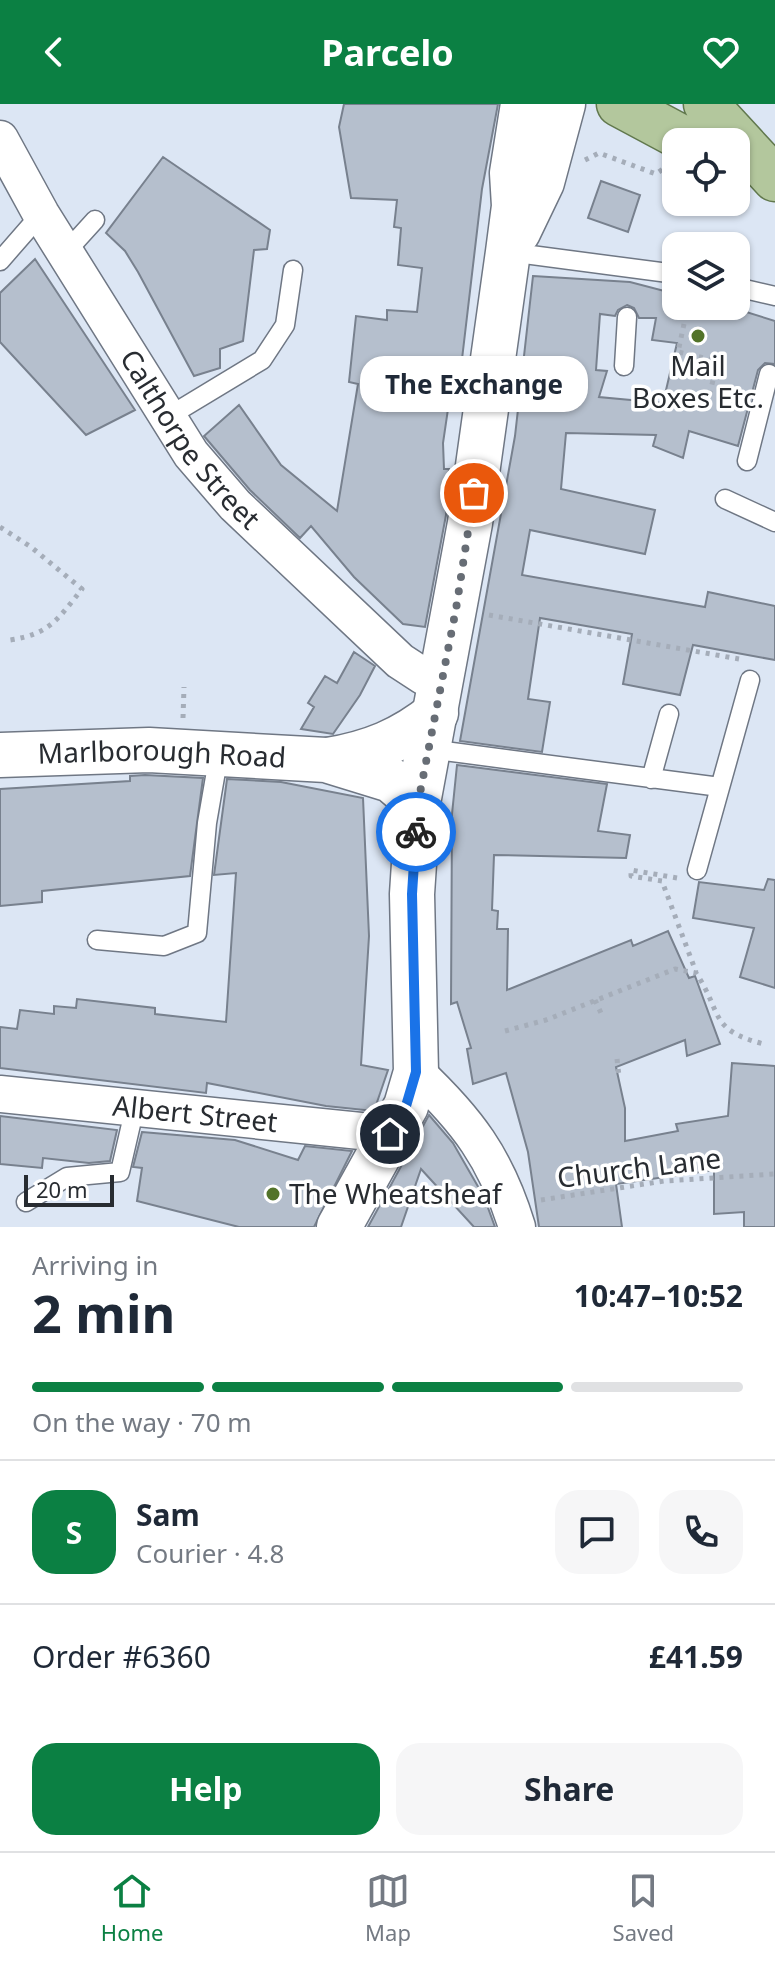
<!DOCTYPE html>
<meta charset="utf-8">
<style>
:root{--surface:#fff;--page:#f6f6f7;--text:#1f2937;--muted:#747a83;--line:#e0e1e3;--accent:#0b8043}
body{margin:0;font-family:"Noto Sans",sans-serif;background:var(--page);color:var(--text);height:100vh;display:flex;flex-direction:column;font-size:30px;white-space:nowrap}
*{box-sizing:border-box;margin:0}
p{font-size:26px;color:var(--muted)}
.icon{flex:none;width:44px;height:44px;fill:none;stroke:currentColor;stroke-width:2;stroke-linecap:round;stroke-linejoin:round}
.map{position:relative;height:1123px;overflow:hidden}
.side{display:flex;flex-direction:column;background:var(--surface);flex:1}
.side>*{flex:none}
.tools{position:absolute;left:662px;top:24px;display:grid;gap:16px}
.tools a{display:grid;place-items:center;width:88px;height:88px;border-radius:16px;background:var(--surface);box-shadow:0 2px 6px #0004;font-size:40px}
.scale{position:absolute;left:24px;bottom:20px;width:90px;box-sizing:border-box;padding-left:8px;border:4px solid #282c31;border-top:0;font-size:22px;line-height:28px;white-space:nowrap;color:#282c31;-webkit-text-stroke:6px #fff;paint-order:stroke}
.pin{position:absolute;display:grid;place-items:center;width:68px;height:68px;color:#fff;margin:-34px;border:4px solid #fff;border-radius:50%;box-shadow:0 2px 8px #0007}
.courier{position:absolute;display:grid;place-items:center;width:80px;height:80px;margin:-40px;border:6px solid #1a73e8;border-radius:50%;background:#fff;color:#222;box-shadow:0 2px 10px #0007}
.bubble{position:absolute;height:56px;border-radius:24px;background:var(--surface);box-shadow:0 2px 6px #0004;font-size:26px;font-weight:700;line-height:56px;text-align:center}
.head em{font-style:normal;font-weight:700}
.head div{display:flex;flex-direction:column-reverse}
.head{display:flex;align-items:center;justify-content:space-between;height:136px;padding:0 32px}
h1{font-size:52px;font-weight:700;line-height:60px}
.bar{display:grid;grid-template-columns:repeat(4,1fr);gap:12px 8px;align-content:center;height:96px;padding:0 32px}
.bar i{height:10px;border-radius:6px;background:var(--line)}
.bar .active{background:var(--accent)}
.bar p{grid-column:span 4}
.line{display:flex;align-items:center;gap:20px;padding:0 32px;border-top:2px solid var(--line)}
.line div{flex:1}
.round{display:grid;place-items:center;flex:none;width:84px;height:84px;border-radius:24px;background:var(--page)}
.cta{display:flex;gap:16px;margin-top:auto;padding:16px 32px}
.cta a{flex:1;height:92px;border-radius:24px;background:var(--accent);color:#fff;font-size:32px;font-weight:700;line-height:92px;text-align:center}
.cta a+a{background:var(--page);color:var(--text)}
header{display:flex;justify-content:space-between;align-items:center;height:104px;padding:0 32px;background:var(--accent);color:#fff;font-size:36px;font-weight:700}
.dock{display:flex;justify-content:space-around;align-items:center;height:112px;border-top:2px solid var(--line);background:var(--surface);font-size:22px;color:var(--muted)}
.dock a{display:grid;justify-items:center;gap:4px}
.dock .active{color:var(--accent)}
.map>svg:first-child{display:block}
.building{fill:#b5bfcd;stroke:#78818e;stroke-width:2;fill-rule:evenodd}
.lines{fill:none;stroke-linecap:round;stroke-linejoin:round}
.lane-casing{stroke:#6f7784;stroke-width:21}
.street-casing{stroke:#6f7784;stroke-width:39}
.secondary-casing{stroke:#6f7784;stroke-width:47}
.primary-casing{stroke:#61784d;stroke-width:47}
.path{stroke:#a5adb9;stroke-width:5;stroke-dasharray:4 6;stroke-linecap:butt}
.lane{stroke:#fff;stroke-width:18}
.street{stroke:#fff;stroke-width:36}
.secondary{stroke:#fff;stroke-width:44}
.primary{stroke:#b3c79d;stroke-width:44}
.done{stroke:#676d75;stroke-width:8;stroke-dasharray:0 14.4}
.route{stroke:#1a73e8;stroke-width:10}
.poi-dot{fill:#527329;stroke:#fff;stroke-width:3}
.labels{text-anchor:middle;stroke-width:7;stroke-linejoin:round;paint-order:stroke}
.poi-label{font-size:28px;fill:#282c31;stroke:#fff}
.street-label{font-size:28px;fill:#282c31;stroke:#fff}
</style>
<header><svg class="icon" aria-label="back" viewBox="0 0 24 24"><path d="M15 5l-7 7 7 7"/></svg>Parcelo<svg class="icon" aria-label="heart" viewBox="0 0 24 24"><path d="M12 20l-8-8c-3-5 5-10 8-4 3-6 11-1 8 4z"/></svg></header>
<div class="map">
<svg width="775" height="1123" viewBox="0 0 775 1123">
<rect width="100%" height="100%" fill="#dce6f4"/>
<path class="building" d="M344,0h154l-16,85 -22,187 -7,-1 -10,68 1,26h5l-3,46 -21,112 -22,-3 -49,-47 -43,-51 -11,12 -50,-48 -46,-54 35,-31 42,60 56,46 21,-127 -9,-2 7,-66 31,4v-10l30,2 5,-44 -24,-3 3,-37 -7,-1 3,-27 -46,-2 -12,-71z
M163,53l107,73 -3,19 -13,1 -11,91 -23,8v19l-26,8 -56,-104 -13,-21 -19,-18z
M601,77l39,14 -12,37 -40,-14z
M35,155l100,151 -49,25 -86,-93v-49z
M533,172l97,6 46,12v12h51l48,15v43l-10,-1 -7,7 -20,76 -49,-15 -6,27 -30,-12 3,-11 -90,-2 -5,56 94,21 -10,44 -115,-24 -8,45 183,32 3,-15 67,14v54l-82,-15 -13,50 -57,-11 9,-50 -92,-16 -12,81 22,3 -8,50 -82,-11 55,-305zM627,201l7,3 5,10h17l-4,22 25,3 -14,60 -64,-6 8,-26 -11,-1 4,-56 15,2 3,-6z
M354,548l21,14 -15,29 -27,39 -32,-5 13,-22 -6,-4 17,-27 12,7z
M457,661l150,19 -9,47 32,4 -4,23 -132,-3 -2,55 6,1 -1,18h11l-1,61 124,-50 2,6 35,-15 21,47 6,-2 25,68 -33,12 -2,-16 -69,27 9,41v33l53,-10 -2,-7 52,-8 4,-53 43,3v161h-31v-15l-30,2v-44l-98,14 6,43h-83l-11,-75 -22,-79 -33,11 -6,-35 4,-1 -14,-46 -6,2 1,-190z
M145,671l58,3 -13,98 -148,15v11l-42,4v-117l130,-8v-5z
M227,675l54,3 82,16 6,138 -8,129 27,5 -14,41 -48,-5 -119,-23 -1,10 -206,-25v-41l17,2 3,-19 34,4v-8l22,2 1,-9 78,9v6l71,8 10,-149 -22,2z
M768,775l7,1v108l-35,-11 14,-49 -61,-10 6,-36 65,8z
M429,1011l24,28 31,54 11,30h-21l-53,-58 -20,58h-33z
M0,1012l117,14 -7,31 -21,2 -46,-5 -1,10 -42,-4z
M142,1028l93,8 63,20 7,-14 47,5 -38,76h-75l-102,-26 5,-33 -9,-1z"/>
<g class="lines">
<defs>
<path id="lane" d="M508,148l168,22
M65,149l30,-33
M0,157l41,-47
M736,183l39,9
M624,262l3,-49
M166,314l96,-58 23,-35 8,-55
M747,357l22,-87
M725,395l50,23
M429,645l291,38
M651,675l18,-65
M697,766l53,-190
M97,836l67,6 33,-13 10,-110 12,-69
M26,1098l41,-25 53,-5 15,-65"/>
<g id="street">
<path id="s1" d="M0,35l41,75 150,240 44,51 165,156 23,15 19,6"/>
<path d="M416,968c51,48 80,86 101,155"/>
<path id="s2" d="M0,990l390,40"/>
</g>
<g id="secondary">
<path d="M518,128l24,-50 21,-78"/>
<path id="s3" d="M0,651l149,-5 177,10 65,20 27,23"/>
<path d="M328,656c42,-7 75,-20 108,-47"/>
<path d="M339,1123l67,-121 10,-34 -4,-178 6,-91 52,-280 38,-271 6,-46 -2,-33 11,-69"/>
</g>
<path id="primary" d="M619,0l71,38
M706,0l69,75"/>
</defs>
<use href="#lane" class="lane-casing"/>
<use href="#street" class="street-casing"/>
<use href="#secondary" class="secondary-casing"/>
<use href="#primary" class="primary-casing"/>
<path class="path" d="M585,56l14,-7 57,21 7,-5
M684,220l-6,28 40,9 -9,35
M0,423l31,20 51,42c-24,30 -32,45 -72,51
M489,511l250,44
M183,614l1,-31
M677,774l-46,-8v6l31,5 34,91
M595,896l6,13
M505,927l41,-11 129,-51 21,4c27,40 12,57 68,71
M617,955l2,17
M541,1096l123,-19 111,-7"/>
<use href="#lane" class="lane"/>
<use href="#street" class="street"/>
<use href="#secondary" class="secondary"/>
<use href="#primary" class="primary"/>
</g>
<g class="lines">
<path class="done" d="M416,728l2,-29 38,-194 18,-116"/>
<path class="route" d="M390,1030l16,-28 10,-34 -4,-178 4,-62"/>
</g>
<g class="poi-dot">
<circle cx="698" cy="232" r="8"/>
<circle cx="273" cy="1090" r="8"/>
</g>
<g class="labels">
<g class="poi-label">
<text x="698" y="272">Mail<tspan x="698" dy="32">Boxes Etc.</tspan></text>
<text x="289" y="1100" text-anchor="start">The Wheatsheaf</text>
</g>
<g class="street-label">
<text dy="10" stroke="none"><textPath href="#s1" startOffset="356">Calthorpe Street</textPath></text>
<text dy="10" stroke="none"><textPath href="#s3" startOffset="162">Marlborough Road</textPath></text>
<text dy="10" stroke="none"><textPath href="#s2" startOffset="196">Albert Street</textPath></text>
<text transform="translate(639 1064) rotate(-7)" y="10">Church Lane</text>
</g>
</g>
</svg>
<div class="tools">
<a><svg class="icon" aria-label="locate" viewBox="0 0 24 24"><circle cx="12" cy="12" r="6"/><path d="M12 2v4M12 18v4M2 12h4M18 12h4"/></svg></a>
<a><svg class="icon" aria-label="layers" viewBox="0 0 24 24"><path d="M12 4l9 5-9 5-9-5zM3 14l9 5 9-5"/></svg></a>
</div>
<div class="scale">20 m</div>
<div class="pin" style="left:474px;top:389px;background:#ea580c"><svg class="icon" aria-label="bag" viewBox="0 0 24 24"><path d="M5 8h14l-1 12H6zM9 8a3 3 0 0 1 6 0"/></svg></div>
<div class="pin" style="left:390px;top:1030px;background:#1f2937"><svg class="icon" aria-label="home" viewBox="0 0 24 24"><path d="M3 11l9-7 9 7M6 9v11h12V9"/></svg></div>
<div class="courier" style="left:416px;top:728px"><svg class="icon" aria-label="bike" viewBox="0 0 24 24"><circle cx="6" cy="16" r="4"/><circle cx="18" cy="16" r="4"/><path d="M6 16l4-8h5l3 8M10 8l3 8H6M13 5h3"/></svg></div>
<div class="bubble" style="left:360px;top:252px;width:228px">The Exchange</div>
</div>
<section class="side">
<div class="head"><div><h1>2 min</h1><p>Arriving in</p></div><em>10:47–10:52</em></div>
<div class="bar"><i class="active"></i><i class="active"></i><i class="active"></i><i></i><p>On the way · 70 m</p></div>
<div class="line" style="height:144px"><b class="round" style="background:var(--accent);color:#fff">S</b><div><b>Sam</b><p>Courier · 4.8</p></div><a class="round"><svg class="icon" aria-label="chat" viewBox="0 0 24 24"><path d="M4 5h16v11H9l-5 4z"/></svg></a><a class="round"><svg class="icon" aria-label="phone" viewBox="0 0 24 24"><path d="M5 4h4l2 5-3 2q2 4 5 5l2-3 5 2v4C11 20 4 13 5 4z"/></svg></a></div>
<div class="line" style="height:104px"><div>Order #6360</div><b>£41.59</b></div>
<div class="cta"><a>Help</a><a>Share</a></div>
</section>
<nav class="dock">
<a class="active"><svg class="icon" aria-label="home" viewBox="0 0 24 24"><path d="M3 11l9-7 9 7M6 9v11h12V9"/></svg>Home</a>
<a><svg class="icon" aria-label="map" viewBox="0 0 24 24"><path d="M3 6l6-2 6 2 6-2v14l-6 2-6-2-6 2zM9 4v14M15 6v14"/></svg>Map</a>
<a><svg class="icon" aria-label="saved" viewBox="0 0 24 24"><path d="M7 4h10v16l-5-4-5 4z"/></svg>Saved</a>
</nav>
